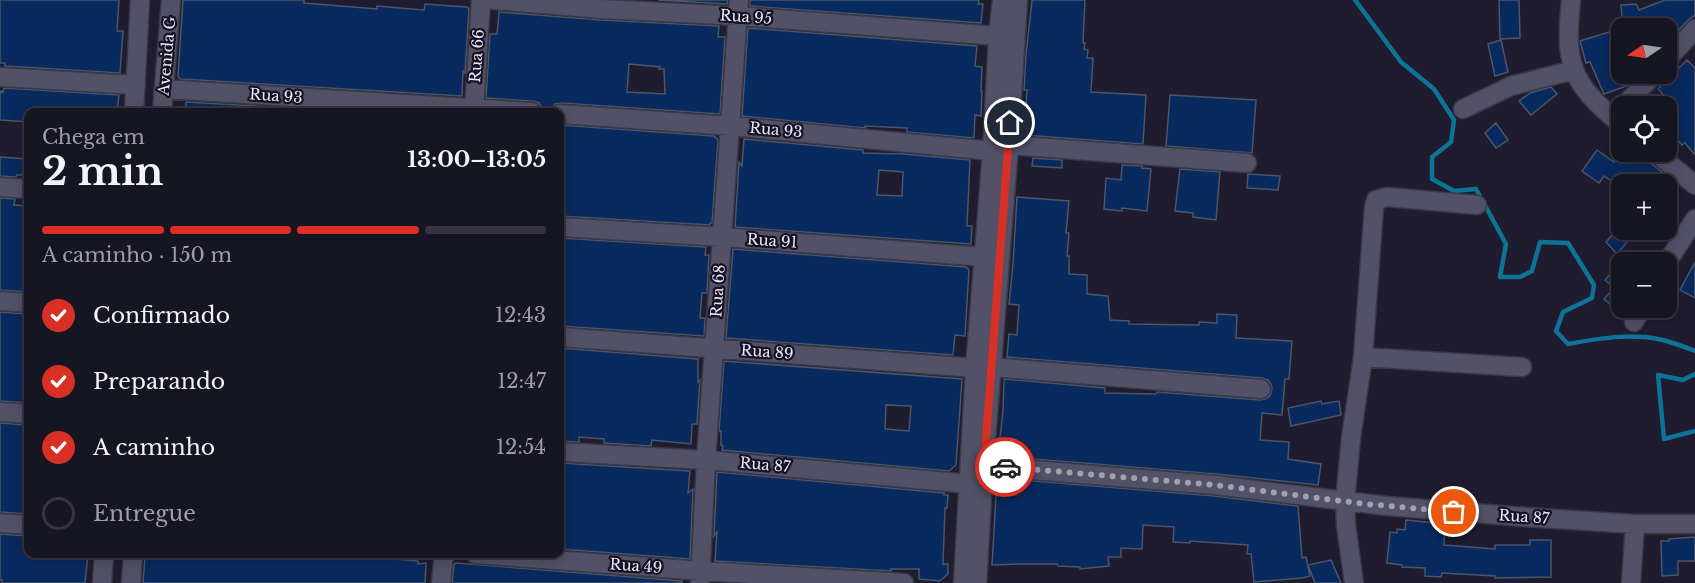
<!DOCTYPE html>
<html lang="pt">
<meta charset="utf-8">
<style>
:root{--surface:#161522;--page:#1f1e2a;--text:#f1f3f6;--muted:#9e9fa5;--line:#353440;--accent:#d93025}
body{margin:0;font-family:"Libre Baskerville",serif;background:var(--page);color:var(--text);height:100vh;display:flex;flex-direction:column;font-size:22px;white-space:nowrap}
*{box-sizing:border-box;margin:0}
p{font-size:20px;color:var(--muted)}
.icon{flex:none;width:33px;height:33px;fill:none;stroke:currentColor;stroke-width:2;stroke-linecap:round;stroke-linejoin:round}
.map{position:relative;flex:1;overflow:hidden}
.details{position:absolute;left:24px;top:108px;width:540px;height:450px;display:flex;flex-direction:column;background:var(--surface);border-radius:12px;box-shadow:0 3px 15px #0003,0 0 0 2px var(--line)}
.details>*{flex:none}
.needle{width:39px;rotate:257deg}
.fabs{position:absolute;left:1611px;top:18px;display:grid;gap:12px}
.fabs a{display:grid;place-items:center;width:66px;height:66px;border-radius:12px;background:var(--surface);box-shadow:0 3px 15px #0003,0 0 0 2px var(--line);font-size:30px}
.pin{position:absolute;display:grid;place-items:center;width:51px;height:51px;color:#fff;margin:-26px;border:3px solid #fff;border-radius:50%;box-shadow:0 2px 6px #0007}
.courier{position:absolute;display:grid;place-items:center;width:60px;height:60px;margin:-30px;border:4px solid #d93025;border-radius:50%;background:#fff;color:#222;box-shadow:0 2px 8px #0007}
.head em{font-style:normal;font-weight:800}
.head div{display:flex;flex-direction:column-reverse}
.head{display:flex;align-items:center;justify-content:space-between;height:102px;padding:0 18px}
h1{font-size:39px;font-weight:800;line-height:45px}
.bar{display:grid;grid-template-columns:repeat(4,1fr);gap:9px 6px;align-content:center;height:72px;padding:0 18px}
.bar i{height:8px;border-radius:4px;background:var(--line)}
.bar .selected{background:var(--accent)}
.bar p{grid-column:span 4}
ol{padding:0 18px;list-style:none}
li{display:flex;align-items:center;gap:18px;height:66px}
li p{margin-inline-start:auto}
li .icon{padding:6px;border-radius:50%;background:var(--accent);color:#fff;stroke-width:4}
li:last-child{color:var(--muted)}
li i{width:33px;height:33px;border:3px solid var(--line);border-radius:50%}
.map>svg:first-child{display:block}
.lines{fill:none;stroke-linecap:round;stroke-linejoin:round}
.stream{stroke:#0e7497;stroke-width:4.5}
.building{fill:#092a5e;stroke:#4a5669;stroke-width:1.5;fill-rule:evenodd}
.minor-casing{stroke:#393847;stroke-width:21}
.minor{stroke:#535167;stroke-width:18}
.done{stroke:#a1a0af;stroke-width:6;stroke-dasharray:0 10.8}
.route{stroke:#d93025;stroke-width:8}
.labels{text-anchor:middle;stroke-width:4.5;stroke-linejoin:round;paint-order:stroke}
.street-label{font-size:15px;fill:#e8e7f4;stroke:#151224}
</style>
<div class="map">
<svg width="1695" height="583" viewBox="0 0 1695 583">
<rect width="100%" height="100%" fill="#1e1c2e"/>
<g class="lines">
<path class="stream" d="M1355,0l46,62 33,27 20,31 -3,22 -19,15v22l22,12 22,-2 30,55 -6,33h20l12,-6 8,-29 28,1 26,42 -2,13 -29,14 -7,19 12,13c31,-6 64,-11 95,-4 11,3 22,7 32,11
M1695,374l-12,6 -25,-5 6,64 31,-8"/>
</g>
<path class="building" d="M0,0h119l-2,31h6l-3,42 -115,-7v-3h-5z
M183,0h121v3l73,6v-3l47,4 1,-6 42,3 2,2 -4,64 -2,-2 -1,25 -282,-17 -2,-3z
M658,0h70l-1,4z
M750,0h229l-1,4h5l-2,19 -231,-17z
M1032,0h53l-2,43h2l-1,6 4,1 -1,8h6l-2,34 55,3 -3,49 -119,-9 3,-45h-3l2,-35z
M1499,0h20l1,38 -20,1z
M1665,0h30v15l-8,6 -21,23v-16h-43l-2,-23 15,-1 3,6z
M499,12l102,8 118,6 -1,11h7l-5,77 -159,-11 -6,1 -5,6 -7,-1 -4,-6 -6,-2 -47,-3 4,-64h7zM629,64l31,3 -1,2h5l1,25 -38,-2z
M748,28l229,18 -2,20 7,1 -1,24h1l-1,25 -6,-1 -1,23 -67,-6v-4l-42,-2v2l-123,-12z
M1622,28v46h18l-11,11 -25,9 -14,-32 -4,1 -6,-22z
M1501,40l7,32 -13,4 -7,-32z
M1687,60l8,8v87l-10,-12 -3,2 -16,-18v-9l9,-7 -3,-4 2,-1 -16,-17z
M1551,87l6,7 -26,21 -12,-14 11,-8z
M4,88l115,7 -2,17h-89v10l-28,-2v-29l3,1z
M1170,95l86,5 -4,53 -86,-7z
M186,102l174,10h-175z
M1496,123l12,17 -12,8 -11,-15z
M560,125l154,11 4,4 -6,83h-2v2l-150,-9v-32l2,1 2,-26h-4z
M744,139l119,11v3l41,1 66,6 -3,66h5l-1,18 -236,-17 4,-65 3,4zM879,170l24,2 -1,24 -25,-1z
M1597,150l17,12 8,-10h17l5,3 4,6 29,23h-61l-12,-8 -5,7 -17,-12z
M0,157l28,2v16h-11l-1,2 -16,-1z
M1033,158l29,2v8l-30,-2z
M1122,165l20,1v2l9,1 -4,42 -25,-3v3l-18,-2 2,-31 15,2z
M1180,169l40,3 -4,48 -23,-3v-4l-18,-2z
M1248,174l32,2 -2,14 -31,-2z
M1017,197l52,4 -3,32h3l-2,23h2v18l18,1v19l21,2 2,24 19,1v3l70,1v-3l18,1v-9l20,1 -1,23 56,3 -3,38h-4l-3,36 -20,-2 -2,27 29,2 -1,17 33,5 -3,21 -102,-11 -218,-18 5,-45 1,-32 101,9v5l51,1 1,-2 103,8 5,-1 5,-3 2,-7 -1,-5 -3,-4 -6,-2 -255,-21 2,-23 8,1 2,-30 -10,-1 4,-41z
M0,198l15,1 -1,6 14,1v86l-28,-2z
M1617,229l11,12 -11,13 -11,-12z
M560,238l146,9 -1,8h4l-2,38h-5l-2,25h5l-1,18 -144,-10z
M733,249l233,18 3,3 -4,66 -10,-1 -2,20 -227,-17z
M1695,262v36l-15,-8z
M1614,270l8,7v37l-18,-15 10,-11 -9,-8z
M0,312l28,2v89l-28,-2z
M560,348l138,11v23l2,-2 -3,44h-5l-1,20 -39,-4 -1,6 -47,-3v-4l-25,-2v5l-19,-1z
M724,361l238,18 -6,86 -7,6 -227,-21 1,-4 -2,-1v-14h-2zM886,405l25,1 -2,25 -24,-2z
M1321,401l1,3 17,-3 2,14 -50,11 -3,-18z
M0,423l28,2v89l-28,-2z
M560,463l130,8 -2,22 5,-4 -3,70 -130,-10z
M717,472l227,21v2h4l-1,13h-2l-2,56h5v10l-8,7 -21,-2v-10h-28v2l-176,-10 2,-29 -3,4z
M997,478l217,18 84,10 4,52 4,-1 4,19 -8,2 -48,4 -3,-28h-4l1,-9 -58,-4v2l-17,-1 1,-15 -31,-2 -1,24 -21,-1v9h-13l1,9 -29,3v-2l-22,-1 -1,-2h-36l-29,1z
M1406,520l39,4 -1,21 51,4v-4h35v-5h21v37l-56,1v-2l-53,-3 -1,4 -16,-1v-8l-23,-1v-2l-15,-2 3,-31 7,1v-4l8,1z
M0,534l28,2v18h60l-3,29h-83v-3h-2z
M1694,537l1,1v23h-17v14l-16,1 -1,-35h8v-2z
M154,554h160v3l42,1v-2l62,5v3l8,-1 -1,20h-282l2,-26 9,1z
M1331,560l10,23h-26l-7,-18z
M456,563l226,18v2h-230l2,-19z"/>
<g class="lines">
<defs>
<path id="minor" d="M494,0l108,9 137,7 259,20
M1571,0c-2,22 -5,48 3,69 7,22 30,42 48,56
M1666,61l29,-32
M0,77l136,8
M164,89l368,23
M1623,106l32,-32
M1463,109l48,-23 63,-16
M134,112l6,-112
M162,112l9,-112
M474,112l7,-112
M560,114l171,12 261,25
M1009,145l238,18
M1655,152l40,33
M0,187l28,2
M560,227l162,10 263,20
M1666,264l29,-45
M0,301l28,2
M1634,322l8,-14
M560,337l415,31
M1363,357l159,10
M991,367l270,22
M0,412l28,2
M560,452l146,8 264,24
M984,466l231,19 172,21 138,11 110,7h60
M0,523l28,2
M475,554l226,17 203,12
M102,583l2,-29
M131,583l2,-29
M441,583l3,-29
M700,583l6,-123 33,-460
M963,583l12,-215 17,-217 6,-115 4,-36
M977,583l7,-117 25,-321 9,-145
M1354,583l-8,-58 -1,-24 6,-63 12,-81 11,-150 2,-7 11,-3 90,8
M1631,583l4,-59"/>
</defs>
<use href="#minor" class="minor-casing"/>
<use href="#minor" class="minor"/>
</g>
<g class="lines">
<path class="done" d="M1005,467l210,18 151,19 88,8"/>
<path class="route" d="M1005,467l-21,-1 26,-343"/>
</g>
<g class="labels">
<g class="street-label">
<text transform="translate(746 17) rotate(4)" y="5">Rua 95</text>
<text transform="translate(167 56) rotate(-85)" y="5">Avenida G</text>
<text transform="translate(477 56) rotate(-86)" y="5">Rua 66</text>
<text transform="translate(276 96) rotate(4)" y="5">Rua 93</text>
<text transform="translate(776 130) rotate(5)" y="5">Rua 93</text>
<text transform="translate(772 241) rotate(4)" y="5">Rua 91</text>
<text transform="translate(718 291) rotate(-86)" y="5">Rua 68</text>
<text transform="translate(767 352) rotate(4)" y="5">Rua 89</text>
<text transform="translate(765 465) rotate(5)" y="5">Rua 87</text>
<text transform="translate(1524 517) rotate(4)" y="5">Rua 87</text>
<text transform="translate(636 566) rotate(4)" y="5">Rua 49</text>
</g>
</g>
</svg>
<div class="fabs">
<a><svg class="needle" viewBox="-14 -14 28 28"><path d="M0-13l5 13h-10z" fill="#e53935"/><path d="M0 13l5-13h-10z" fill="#9e9fa5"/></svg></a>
<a><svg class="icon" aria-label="locate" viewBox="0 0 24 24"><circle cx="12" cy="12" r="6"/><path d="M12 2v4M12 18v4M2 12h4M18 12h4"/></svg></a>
<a>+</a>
<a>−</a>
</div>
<div class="pin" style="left:1454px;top:512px;background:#ea580c"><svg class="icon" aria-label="bag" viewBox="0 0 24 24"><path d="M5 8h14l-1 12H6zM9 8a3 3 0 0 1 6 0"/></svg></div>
<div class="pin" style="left:1010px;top:123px;background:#1f2937"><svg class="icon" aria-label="home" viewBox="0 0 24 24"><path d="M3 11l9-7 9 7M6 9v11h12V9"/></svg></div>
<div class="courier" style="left:1005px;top:467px"><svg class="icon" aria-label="car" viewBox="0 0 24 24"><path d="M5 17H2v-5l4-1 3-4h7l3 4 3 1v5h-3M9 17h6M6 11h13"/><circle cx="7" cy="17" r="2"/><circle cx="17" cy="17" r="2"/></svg></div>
<section class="details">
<div class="head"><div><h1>2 min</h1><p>Chega em</p></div><em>13:00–13:05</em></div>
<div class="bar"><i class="selected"></i><i class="selected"></i><i class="selected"></i><i></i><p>A caminho · 150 m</p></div>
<ol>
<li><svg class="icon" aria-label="check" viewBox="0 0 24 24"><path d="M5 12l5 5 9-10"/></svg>Confirmado<p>12:43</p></li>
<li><svg class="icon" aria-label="check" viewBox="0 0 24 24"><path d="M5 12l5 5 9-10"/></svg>Preparando<p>12:47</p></li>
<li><svg class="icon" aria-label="check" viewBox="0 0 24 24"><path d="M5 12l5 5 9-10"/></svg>A caminho<p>12:54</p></li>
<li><i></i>Entregue</li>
</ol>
</section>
</div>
